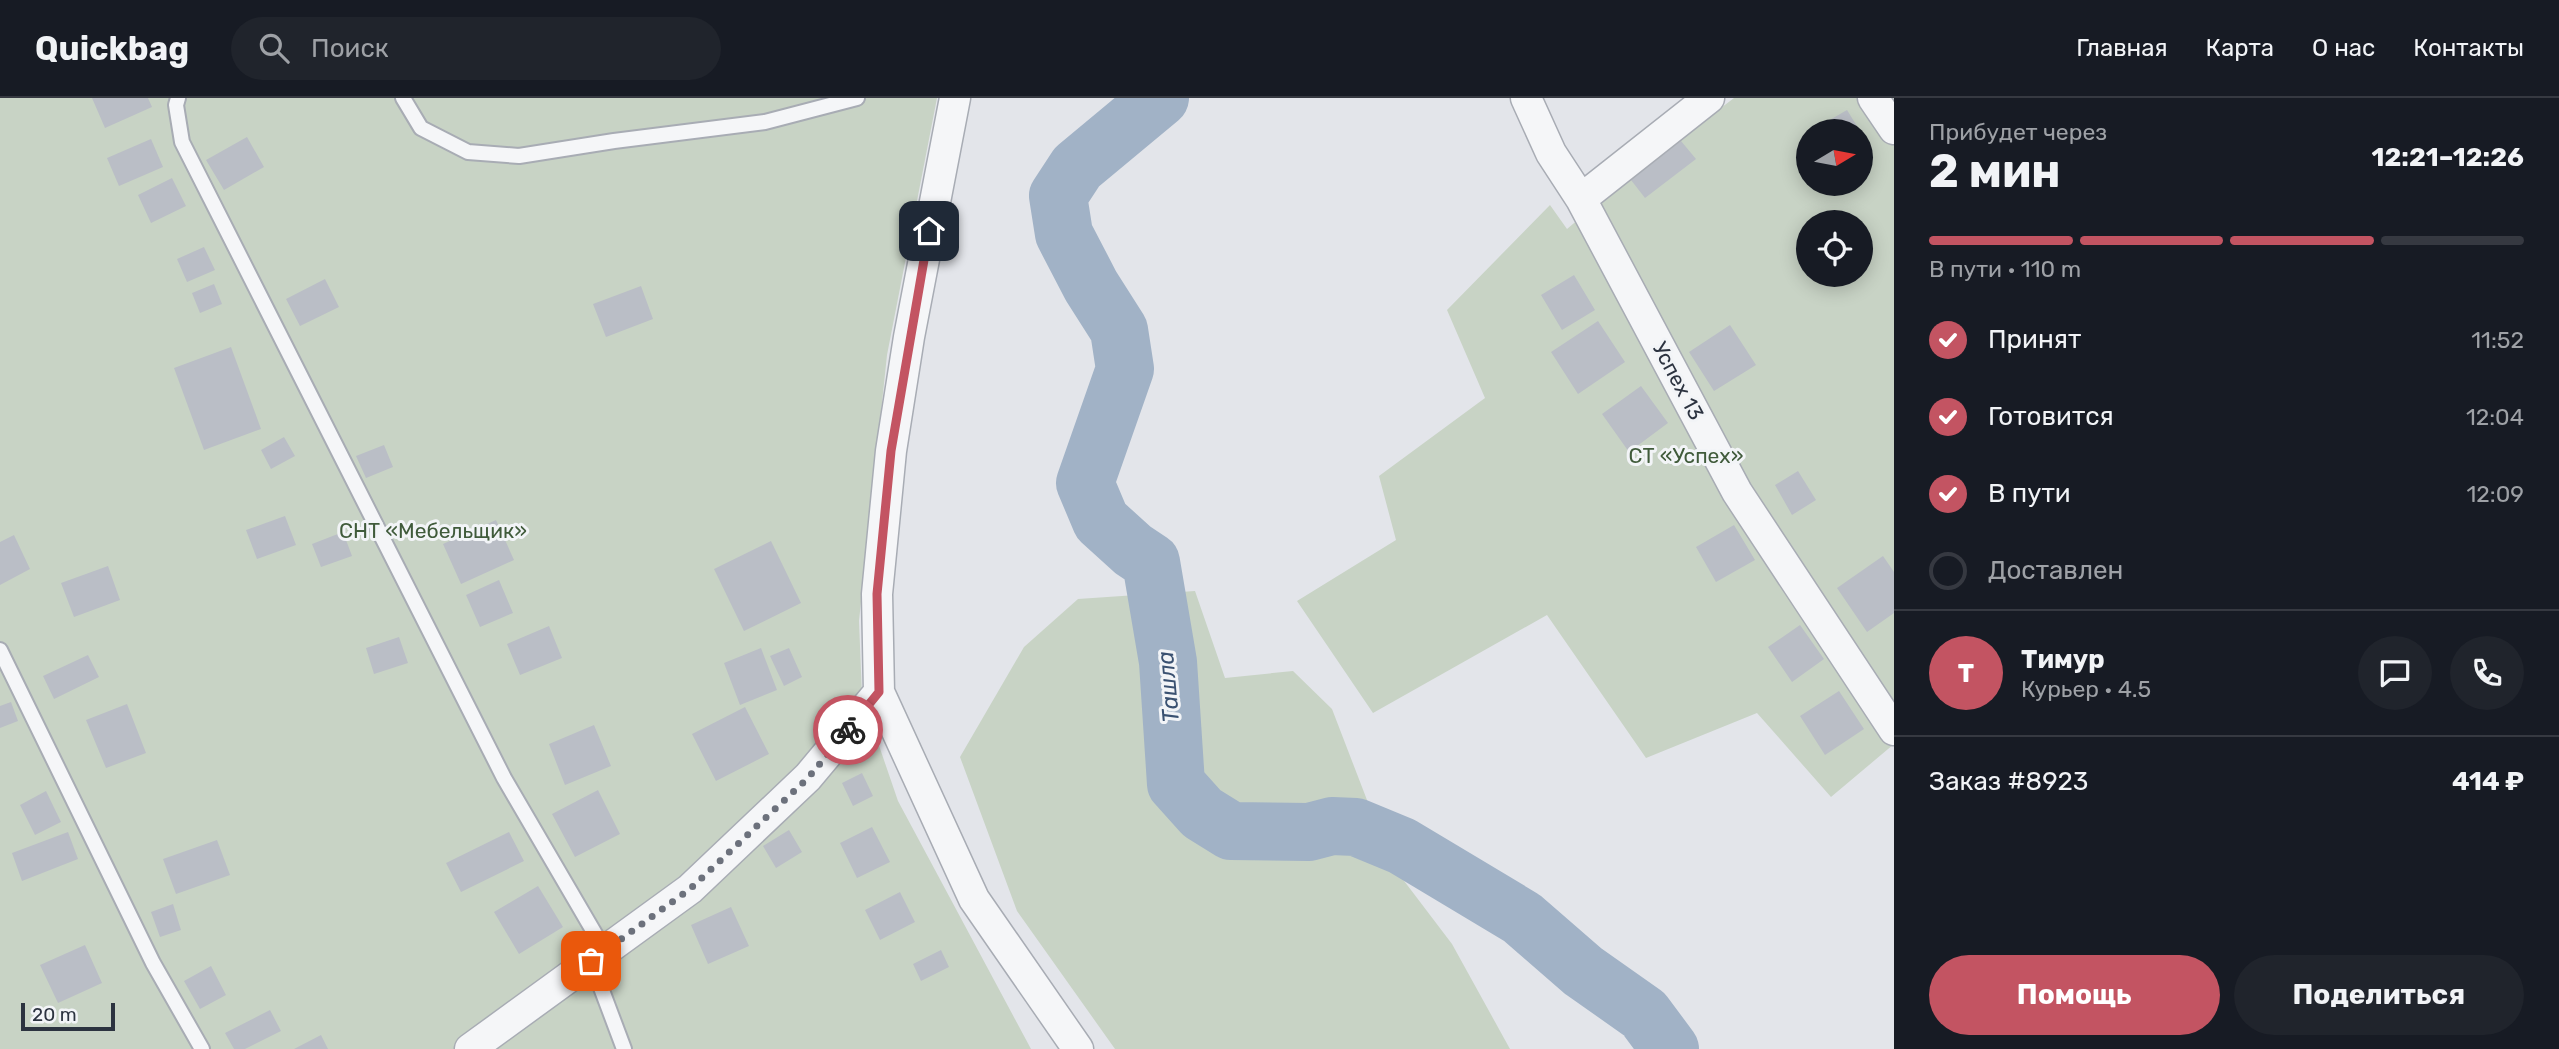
<!DOCTYPE html>
<html lang="ru">
<meta charset="utf-8">
<style>
:root{--surface:#171b24;--page:#20242c;--text:#f1f3f6;--muted:#9ea1a6;--line:#363941;--accent:#c35462}
body{margin:0;font-family:Rubik,sans-serif;background:var(--page);color:var(--text);height:100vh;display:flex;flex-direction:column;font-size:26px;white-space:nowrap}
*{box-sizing:border-box;margin:0}
p{font-size:23px;color:var(--muted)}
.icon{flex:none;width:38px;height:38px;fill:none;stroke:currentColor;stroke-width:2;stroke-linecap:round;stroke-linejoin:round}
.map{position:relative;flex:1;overflow:hidden}
.details{display:flex;flex-direction:column;background:var(--surface);width:665px}
.details>*{flex:none}
.needle{width:46px;rotate:80deg}
.tools{position:absolute;left:1796px;top:21px;display:grid;gap:14px}
.tools a{display:grid;place-items:center;width:77px;height:77px;border-radius:50%;background:var(--surface);box-shadow:0 4px 18px #0003;font-size:35px}
.scale{position:absolute;left:21px;bottom:18px;width:94px;box-sizing:border-box;padding-left:7px;border:4px solid #2c3340;border-top:0;font-size:19px;line-height:24px;white-space:nowrap;color:#2c3340;-webkit-text-stroke:5px #f2f4f7;paint-order:stroke}
.pin{position:absolute;display:grid;place-items:center;width:60px;height:60px;color:#fff;margin:-30px;border-radius:14px;box-shadow:0 4px 10px #0006}
.courier{position:absolute;display:grid;place-items:center;width:70px;height:70px;margin:-35px;border:5px solid #c35462;border-radius:50%;background:#fff;color:#222;box-shadow:0 2px 9px #0007}
.summary em{font-style:normal;font-weight:700}
.summary div{display:flex;flex-direction:column-reverse}
.summary{display:flex;align-items:center;justify-content:space-between;height:119px;padding:0 35px}
h1{font-size:46px;font-weight:700;line-height:52px}
.bar{display:grid;grid-template-columns:repeat(4,1fr);gap:10px 7px;align-content:center;height:84px;padding:0 35px}
.bar i{height:9px;border-radius:5px;background:var(--line)}
.bar .current{background:var(--accent)}
.bar p{grid-column:span 4}
.line{display:flex;align-items:center;gap:18px;padding:0 35px;border-top:2px solid var(--line)}
.line div{flex:1}
.round{display:grid;place-items:center;flex:none;width:74px;height:74px;border-radius:37px;background:var(--page)}
ol{padding:0 35px;list-style:none}
li{display:flex;align-items:center;gap:21px;height:77px}
li p{margin-inline-start:auto}
li .icon{padding:7px;border-radius:50%;background:var(--accent);color:#fff;stroke-width:4}
li:last-child{color:var(--muted)}
li i{width:38px;height:38px;border:4px solid var(--line);border-radius:50%}
.cta{display:flex;gap:14px;margin-top:auto;padding:14px 35px}
.cta a{flex:1;height:80px;border-radius:42px;background:var(--accent);color:#fff;font-size:28px;font-weight:700;line-height:80px;text-align:center}
.cta a+a{background:var(--page);color:var(--text)}
header{display:flex;align-items:center;gap:42px;box-sizing:border-box;height:98px;padding:0 35px;background:var(--surface);border-bottom:2px solid var(--line)}
header strong{font-size:33px}
nav{display:flex;gap:38px;margin-inline-start:auto;font-size:24px}
.search{width:490px;height:63px;background:var(--page);display:flex;align-items:center;gap:18px;box-sizing:border-box;padding:0 24px;border-radius:38px;color:var(--muted);font-size:26px}
main{display:flex;flex:1;min-height:0}
.map>svg:first-child{display:block}
.green{fill:#c8d3c5;fill-rule:evenodd}
.lines{fill:none;stroke-linecap:round;stroke-linejoin:round}
.river{stroke:#a1b2c6;stroke-width:58}
.building{fill:#babec6}
.service-casing{stroke:#a8acb4;stroke-width:18}
.minor-casing{stroke:#a8acb4;stroke-width:33}
.service{stroke:#f5f6f8;stroke-width:14}
.minor{stroke:#f5f6f8;stroke-width:30}
.done{stroke:#6c717c;stroke-width:7;stroke-dasharray:0 12.6}
.route{stroke:#c35462;stroke-width:9}
.labels{text-anchor:middle;stroke-width:6;stroke-linejoin:round;paint-order:stroke}
.street-label{font-size:21px;fill:#2c3340;stroke:#f2f4f7}
.park-label{font-size:21px;fill:#405b3b;stroke:#f2f4f7}
.water-label{font-size:23px;font-style:italic;fill:#3a5171;stroke:#f2f4f7}
</style>
<header>
<strong>Quickbag</strong>
<div class="search"><svg class="icon" aria-label="search" viewBox="0 0 24 24"><circle cx="10" cy="10" r="6"/><path d="M15 15l6 6"/></svg>Поиск</div>
<nav><a>Главная</a><a>Карта</a><a>О нас</a><a>Контакты</a></nav>
</header>
<main>
<div class="map">
<svg width="1894" height="951" viewBox="0 0 1894 951">
<rect width="100%" height="100%" fill="#e3e5ea"/>
<path class="green" d="M0,0h937l-50,257 -28,266 3,75 36,105 133,248h-1031z
M1734,0h160v646l-63,53 -74,-84 -111,45 -99,-143 -174,98 -76,-112 99,-61 -17,-64 106,-78 -38,-88 103,-105 17,24 45,-38zM1808,33h52v53h-52zM1808,124h52v53h-52z
M1195,493l30,87 68,-7 39,38 60,156 60,79 58,105h-395l-98,-138 -57,-154 64,-110 54,-48z"/>
<g class="lines">
<path class="river" d="M1160,0l-83,69 -19,29 6,38 27,52 28,44 6,39 -40,114 16,38 32,29 18,12 17,100 8,122 26,29 29,18 78,1 23,-6 24,1 46,19 120,72 61,53 61,43 26,35"/>
</g>
<path class="building" d="M92,0h56l4,9 -47,21z
M1847,12l13,21h-35l-4,-6z
M247,39l17,30 -40,23 -18,-30z
M151,41l12,28 -44,19 -12,-28z
M1681,43l15,18 -51,39 -14,-18z
M172,80l14,28 -35,17 -13,-28z
M204,149l11,23 -28,12 -10,-23z
M1574,177l21,35 -33,20 -21,-35z
M325,181l14,28 -39,19 -14,-27z
M214,186l8,20 -22,9 -8,-20z
M641,188l12,33 -47,18 -13,-33z
M1598,223l27,41 -47,32 -27,-42z
M1730,227l26,40 -42,26 -25,-39z
M231,249l30,82 -57,21 -30,-82z
M1641,288l27,37 -39,29 -27,-38z
M284,339l11,19 -24,13 -10,-19z
M384,347l9,22 -27,11 -10,-22z
M1798,373l18,29 -24,15 -17,-30z
M285,418l11,29 -39,14 -11,-29z
M496,422l18,40 -53,24 -18,-40z
M1734,427l21,35 -39,22 -20,-35z
M343,434l9,24 -31,11 -9,-23z
M14,437l16,34 -30,16v-43z
M771,443l30,62 -57,28 -30,-62z
M1883,458l11,16v41l-27,19 -30,-44z
M108,468l12,34 -46,17 -13,-34z
M499,482l14,33 -33,14 -14,-32z
M1800,527l24,34 -32,23 -24,-35z
M549,528l13,32 -42,17 -13,-31z
M399,539l9,26 -34,11 -8,-26z
M761,550l16,42 -37,15 -16,-42z
M789,550l13,29 -18,9 -14,-30z
M88,557l11,22 -45,22 -11,-23z
M1839,593l25,38 -39,26 -25,-39z
M11,604l7,19 -18,7v-22z
M127,606l19,49 -40,15 -20,-48z
M745,609l24,47 -53,27 -24,-47z
M594,627l17,41 -46,19 -16,-41z
M862,675l11,23 -20,10 -11,-23z
M598,692l22,44 -45,23 -23,-43z
M46,693l15,31 -26,13 -15,-30z
M872,729l18,35 -33,16 -17,-35z
M789,732l13,22 -26,16 -13,-22z
M68,734l10,27 -56,22 -10,-28z
M509,734l15,29 -63,31 -15,-29z
M217,742l13,35 -54,19 -13,-35z
M538,788l25,41 -44,27 -25,-42z
M900,794l15,30 -35,18 -15,-30z
M173,806l8,26 -21,7 -9,-25z
M731,809l18,39 -41,18 -17,-39z
M85,847l17,38 -44,20 -18,-38z
M941,852l8,17 -28,14 -8,-17z
M211,868l15,29 -26,14 -16,-28z
M270,912l11,21 -36,18h-11l-9,-16z
M321,937l7,14h-34z"/>
<g class="lines">
<defs>
<path id="service" d="M178,0l-2,7 6,37 322,636 101,173
M403,0l18,30 47,24 51,4 95,-15 151,-19 92,-24
M0,552l153,313 49,86
M591,863l33,88"/>
<path id="minor" d="M955,0l-46,239 -18,114 -14,143 2,98 95,207 104,150
M1526,0l25,55 30,46
M1709,0l-128,101 156,293 157,238
M1873,0l21,31
M470,951l220,-160 118,-112 71,-85"/>
</defs>
<use href="#service" class="service-casing"/>
<use href="#minor" class="minor-casing"/>
<use href="#service" class="service"/>
<use href="#minor" class="minor"/>
</g>
<g class="lines">
<path class="done" d="M591,863l99,-72 118,-111 40,-48"/>
<path class="route" d="M848,632l31,-38 -2,-98 14,-143 38,-220"/>
</g>
<g class="labels">
<g class="street-label">
<text transform="translate(1678 283) rotate(62)" y="7">Успех 13</text>
</g>
<g class="park-label">
<text x="1686" y="365">СТ «Успех»</text>
<text x="433" y="440">СНТ «Мебельщик»</text>
</g>
<g class="water-label">
<text transform="translate(1168 589) rotate(-95)" y="8">Ташла</text>
</g>
</g>
</svg>
<div class="tools">
<a><svg class="needle" viewBox="-14 -14 28 28"><path d="M0-13l5 13h-10z" fill="#e53935"/><path d="M0 13l5-13h-10z" fill="#9ea1a6"/></svg></a>
<a><svg class="icon" aria-label="locate" viewBox="0 0 24 24"><circle cx="12" cy="12" r="6"/><path d="M12 2v4M12 18v4M2 12h4M18 12h4"/></svg></a>
</div>
<div class="scale">20 m</div>
<div class="pin" style="left:591px;top:863px;background:#ea580c"><svg class="icon" aria-label="bag" viewBox="0 0 24 24"><path d="M5 8h14l-1 12H6zM9 8a3 3 0 0 1 6 0"/></svg></div>
<div class="pin" style="left:929px;top:133px;background:#1f2937"><svg class="icon" aria-label="home" viewBox="0 0 24 24"><path d="M3 11l9-7 9 7M6 9v11h12V9"/></svg></div>
<div class="courier" style="left:848px;top:632px"><svg class="icon" aria-label="bike" viewBox="0 0 24 24"><circle cx="6" cy="16" r="4"/><circle cx="18" cy="16" r="4"/><path d="M6 16l4-8h5l3 8M10 8l3 8H6M13 5h3"/></svg></div>
</div>
<section class="details">
<div class="summary"><div><h1>2 мин</h1><p>Прибудет через</p></div><em>12:21–12:26</em></div>
<div class="bar"><i class="current"></i><i class="current"></i><i class="current"></i><i></i><p>В пути · 110 m</p></div>
<ol>
<li><svg class="icon" aria-label="check" viewBox="0 0 24 24"><path d="M5 12l5 5 9-10"/></svg>Принят<p>11:52</p></li>
<li><svg class="icon" aria-label="check" viewBox="0 0 24 24"><path d="M5 12l5 5 9-10"/></svg>Готовится<p>12:04</p></li>
<li><svg class="icon" aria-label="check" viewBox="0 0 24 24"><path d="M5 12l5 5 9-10"/></svg>В пути<p>12:09</p></li>
<li><i></i>Доставлен</li>
</ol>
<div class="line" style="height:126px"><b class="round" style="background:var(--accent);color:#fff">Т</b><div><b>Тимур</b><p>Курьер · 4.5</p></div><a class="round"><svg class="icon" aria-label="chat" viewBox="0 0 24 24"><path d="M4 5h16v11H9l-5 4z"/></svg></a><a class="round"><svg class="icon" aria-label="phone" viewBox="0 0 24 24"><path d="M5 4h4l2 5-3 2q2 4 5 5l2-3 5 2v4C11 20 4 13 5 4z"/></svg></a></div>
<div class="line" style="height:91px"><div>Заказ #8923</div><b>414 ₽</b></div>
<div class="cta"><a>Помощь</a><a>Поделиться</a></div>
</section>
</main>
